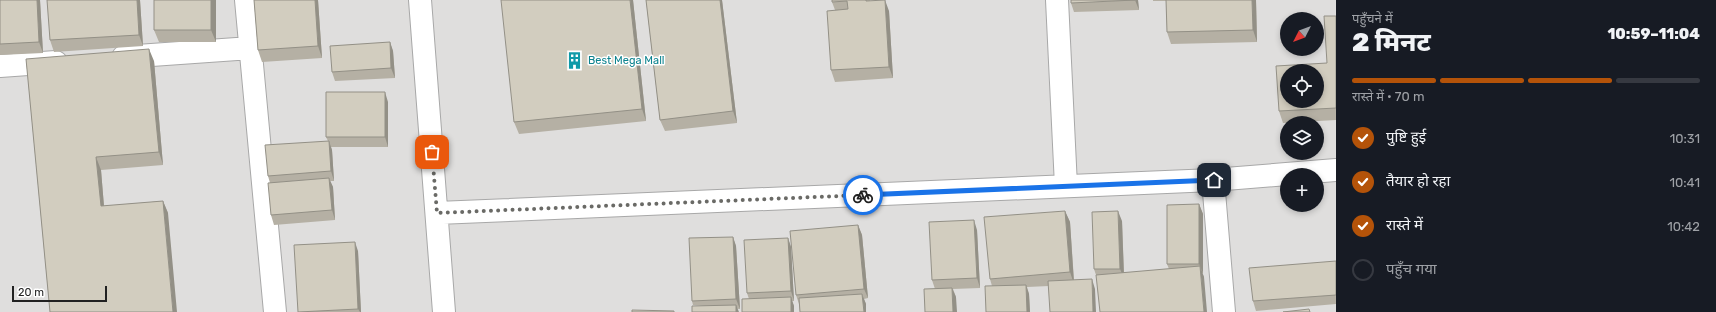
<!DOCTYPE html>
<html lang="hi">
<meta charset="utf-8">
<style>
:root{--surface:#171b24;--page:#20242c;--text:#f1f3f6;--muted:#9ea1a6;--line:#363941;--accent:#b45309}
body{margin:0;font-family:Rubik,"Noto Sans Devanagari",sans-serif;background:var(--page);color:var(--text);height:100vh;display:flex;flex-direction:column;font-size:15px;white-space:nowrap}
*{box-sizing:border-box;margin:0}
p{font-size:13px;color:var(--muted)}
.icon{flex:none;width:22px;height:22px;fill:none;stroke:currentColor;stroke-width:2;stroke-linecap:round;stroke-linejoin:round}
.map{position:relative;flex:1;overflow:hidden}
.sheet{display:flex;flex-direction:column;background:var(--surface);width:380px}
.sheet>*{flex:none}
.needle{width:26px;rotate:228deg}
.controls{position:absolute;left:1280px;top:12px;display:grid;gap:8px}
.controls a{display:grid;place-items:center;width:44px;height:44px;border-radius:50%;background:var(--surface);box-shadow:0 2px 6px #0003;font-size:20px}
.scale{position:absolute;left:12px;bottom:10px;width:95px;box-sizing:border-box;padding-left:4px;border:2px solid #212121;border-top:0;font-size:11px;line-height:14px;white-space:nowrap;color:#212121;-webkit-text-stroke:3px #fff;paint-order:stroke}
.pin{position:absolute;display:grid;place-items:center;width:34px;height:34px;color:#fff;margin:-17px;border-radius:8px;box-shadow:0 2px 6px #0006}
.courier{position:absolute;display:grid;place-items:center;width:40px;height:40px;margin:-20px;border:3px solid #1a73e8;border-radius:50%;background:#fff;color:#222;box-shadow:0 1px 5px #0007}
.headline em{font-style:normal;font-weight:800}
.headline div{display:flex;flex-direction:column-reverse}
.headline{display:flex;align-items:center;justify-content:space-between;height:68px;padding:0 16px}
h1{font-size:26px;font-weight:800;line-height:30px}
.bar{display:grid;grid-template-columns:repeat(4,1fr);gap:6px 4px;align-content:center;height:48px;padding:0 16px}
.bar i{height:5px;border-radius:3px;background:var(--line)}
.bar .on{background:var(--accent)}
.bar p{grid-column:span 4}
ol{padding:0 16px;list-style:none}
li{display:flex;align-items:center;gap:12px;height:44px}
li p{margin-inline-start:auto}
li .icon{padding:4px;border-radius:50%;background:var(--accent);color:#fff;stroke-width:4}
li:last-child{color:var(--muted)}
li i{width:22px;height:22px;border:2px solid var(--line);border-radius:50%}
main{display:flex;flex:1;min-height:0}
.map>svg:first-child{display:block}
.residential{fill:#dfdedd;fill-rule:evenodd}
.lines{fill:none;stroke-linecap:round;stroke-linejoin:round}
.minor-casing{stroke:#a8a8a8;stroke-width:24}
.minor{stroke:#fff;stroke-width:22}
.wall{fill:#b5b0a4}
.shaded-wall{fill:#939086}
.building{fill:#d2cdbf;stroke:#939086;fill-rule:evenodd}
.done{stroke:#6a6a66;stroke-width:4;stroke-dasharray:0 7.2}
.route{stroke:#1a73e8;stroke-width:5}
.labels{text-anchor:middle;stroke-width:3;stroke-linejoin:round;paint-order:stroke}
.culture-label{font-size:11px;fill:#0d838f;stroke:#fff;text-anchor:start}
</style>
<main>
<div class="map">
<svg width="1336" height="312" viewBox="0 0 1336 312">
<rect width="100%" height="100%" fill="#f2f1e6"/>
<path class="residential" d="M0,0h1336v312h-1336zM1287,19h30v30h-30zM1287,71h30v30h-30zM1287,123h30v30h-30zM1287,175h30v30h-30z"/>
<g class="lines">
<defs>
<path id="minor" d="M246,0l29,312
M420,0l24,312
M1057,0l9,186
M123,57l128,-9
M0,66l56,-4
M1213,180l11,132
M437,213l776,-33 123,-10"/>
</defs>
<use href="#minor" class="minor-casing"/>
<use href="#minor" class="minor"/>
</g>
<path class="wall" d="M0,0h40l3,53 -43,2z
M140,0l3,46 -89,6 -4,-12z
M216,0v42h-57l-5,-12z
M254,0h64l4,58 -60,4 -4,-12z
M633,0l13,121 -127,13 -5,-12z
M646,0h76l15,123 -72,8 -5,-11z
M832,0h38v1l19,10 4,67 -58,4 -4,-12 4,-60 -3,-8z
M1071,0h67l1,10 -65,2 -3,-9z
M1153,0h103l1,42 -86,2 -4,-12 -1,-31h-13z
M1336,16v104l-53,3 -4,-12 48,-48z
M390,42l3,9 2,27 -60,3 -3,-9z
M26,59l128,2 9,104 -62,5 3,36 59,-5 5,12 -118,99z
M388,102v45h-57l1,3 2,31h-4l3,6 2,33 -61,5 -3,-10 -1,-32 -2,-7 60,-35 -2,-4z
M1199,204l4,10v59h-1l2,4 -108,-2 -2,-6 28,-48 2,52 45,-4 -2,-5z
M1065,211l5,11 4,58 21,9 -46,-3 -22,1 2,7 1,18h-44l6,-26 -2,-7z
M858,225l4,10 6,63 -4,1 2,5v8h-66l-1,-8 -3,-9z
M977,230l3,58 -27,1 3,8 -21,-8 -3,-9z
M733,237l3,9 4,63 -47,-4 -1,-4z
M788,238l3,9 3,54h-2l2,5 -45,-7 -2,-6z
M358,251l3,61h-63z
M1336,261v43l-80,7 -3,-10z"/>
<path class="shaded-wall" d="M37,0h3l3,53 -4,-11z
M137,0h3l3,46 -4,-11z
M211,0h5v42l-5,-12z
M315,0h3l4,58 -4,-12z
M630,0h3l13,121 -4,-12z
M720,0h2l15,123 -4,-12z
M885,0l4,11 4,67 -4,-11z
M1135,0h3l1,10z
M1252,0h4l1,42 -4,-12z
M390,42l3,9 2,27 -4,-10z
M149,49l5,12 9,104 -4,-13z
M385,92l3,10v45l-3,-10z
M329,141l3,9 2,31 -3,-10z
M96,157l5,13 4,49 -4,-13z
M329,178l4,9 2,33 -3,-10z
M163,201l5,12 9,99h-4z
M1199,204l4,10v59l-4,-9z
M1065,211l5,11 4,62 -4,-12z
M1118,211l4,10 2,57 -4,-9z
M974,220l3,10 3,58 -3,-10z
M858,225l4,10 6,63 -4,-9z
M733,237l3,9 4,63 -4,-10z
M788,238l3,9 3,54 -3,-10z
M355,242l3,9 3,61h-1l-2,-3z
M1200,266l4,11 3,35h-3z
M1092,279l3,10 1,23h-3z
M1026,285l3,9 1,18h-3z
M952,288l4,9 1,15h-4z
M862,294l4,10v8h-2z
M791,297l3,9v6h-3z
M736,305l3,7h-3z"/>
<path class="building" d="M0,0h37l2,42 -39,2z
M47,0h90l2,35 -89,5z
M154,0h57v30h-57z
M254,0h61l3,46 -60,4z
M501,0h129l12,109 -128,13z
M646,0h74l13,111 -73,9z
M832,0h34v1l19,-1 4,67 -58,3 -4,-59 21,-2 -1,-8 -15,1z
M1071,0h64l-64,3z
M1166,0h86l1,30 -86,2z
M1324,16h12v92l-57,3 -3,-45 51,-3zM1287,71h30v30h-30z
M390,42l1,26 -59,4 -2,-26z
M149,49l10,103 -63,5 5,49 62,-5 10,111h-123l-24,-253z
M326,92h59v45h-59z
M329,141l2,30 -63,5 -3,-31z
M329,178l3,32 -61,5 -3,-32z
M1199,204v60h-32v-59z
M1065,211l5,61 -80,7 -6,-62z
M1118,211l2,58h-26l-2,-57z
M974,220l3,58 -45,2 -3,-58z
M858,225l6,64 -68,6 -6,-64z
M733,237l3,62 -44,2 -3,-63z
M788,238l3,53 -44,2 -3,-53z
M355,242l3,67 -60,3 -4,-67z
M1336,261v34l-83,6 -4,-33z
M1200,266l4,46h-104l-4,-37z
M1092,279l1,33h-43l-2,-31z
M1026,285l1,27h-41l-1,-26z
M952,288l1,24h-28l-1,-23z
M862,294l2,18h-64l-1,-14z
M791,297v15h-49v-13z
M736,305v7h-44v-6z
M1309,309l1,3h-27z
M632,310l42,1v1h-42z"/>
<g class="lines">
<path class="done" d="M432,152l5,61 426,-18"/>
<path class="route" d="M863,195l351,-15"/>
</g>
<defs>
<symbol id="building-bare" viewBox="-9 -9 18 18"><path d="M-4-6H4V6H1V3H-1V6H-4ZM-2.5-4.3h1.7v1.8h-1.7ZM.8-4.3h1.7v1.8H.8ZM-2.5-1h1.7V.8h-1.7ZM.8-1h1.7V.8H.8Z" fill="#0f9aa8" stroke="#fff" stroke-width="2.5" paint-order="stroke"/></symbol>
</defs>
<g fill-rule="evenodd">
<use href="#building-bare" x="562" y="48" width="25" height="25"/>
</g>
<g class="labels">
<g class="culture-label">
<text x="588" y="64">Best Mega Mall</text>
</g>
</g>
</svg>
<div class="controls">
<a><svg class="needle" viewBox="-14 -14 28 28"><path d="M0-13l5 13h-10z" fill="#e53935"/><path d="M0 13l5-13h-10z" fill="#9ea1a6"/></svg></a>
<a><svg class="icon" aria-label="locate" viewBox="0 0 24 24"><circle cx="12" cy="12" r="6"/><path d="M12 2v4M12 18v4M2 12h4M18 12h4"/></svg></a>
<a><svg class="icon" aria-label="layers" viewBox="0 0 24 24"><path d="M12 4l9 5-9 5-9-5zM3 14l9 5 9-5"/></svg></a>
<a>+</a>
</div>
<div class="scale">20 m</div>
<div class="pin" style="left:432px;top:152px;background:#ea580c"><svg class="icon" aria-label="bag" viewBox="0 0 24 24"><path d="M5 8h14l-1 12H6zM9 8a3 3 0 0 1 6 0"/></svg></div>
<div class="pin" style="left:1214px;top:180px;background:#1f2937"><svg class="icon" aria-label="home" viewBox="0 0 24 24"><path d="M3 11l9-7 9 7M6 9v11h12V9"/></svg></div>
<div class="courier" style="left:863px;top:195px"><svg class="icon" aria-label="bike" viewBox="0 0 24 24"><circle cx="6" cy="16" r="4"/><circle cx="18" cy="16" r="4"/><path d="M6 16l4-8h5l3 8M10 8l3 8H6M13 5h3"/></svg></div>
</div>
<section class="sheet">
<div class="headline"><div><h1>2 मिनट</h1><p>पहुँचने में</p></div><em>10:59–11:04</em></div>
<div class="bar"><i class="on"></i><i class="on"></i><i class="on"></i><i></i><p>रास्ते में · 70 m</p></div>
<ol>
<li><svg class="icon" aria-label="check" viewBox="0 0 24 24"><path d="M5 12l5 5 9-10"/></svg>पुष्टि हुई<p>10:31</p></li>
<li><svg class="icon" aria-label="check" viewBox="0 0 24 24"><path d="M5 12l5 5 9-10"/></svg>तैयार हो रहा<p>10:41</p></li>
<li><svg class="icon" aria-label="check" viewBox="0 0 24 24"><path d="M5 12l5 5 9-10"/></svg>रास्ते में<p>10:42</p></li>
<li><i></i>पहुँच गया</li>
</ol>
</section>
</main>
